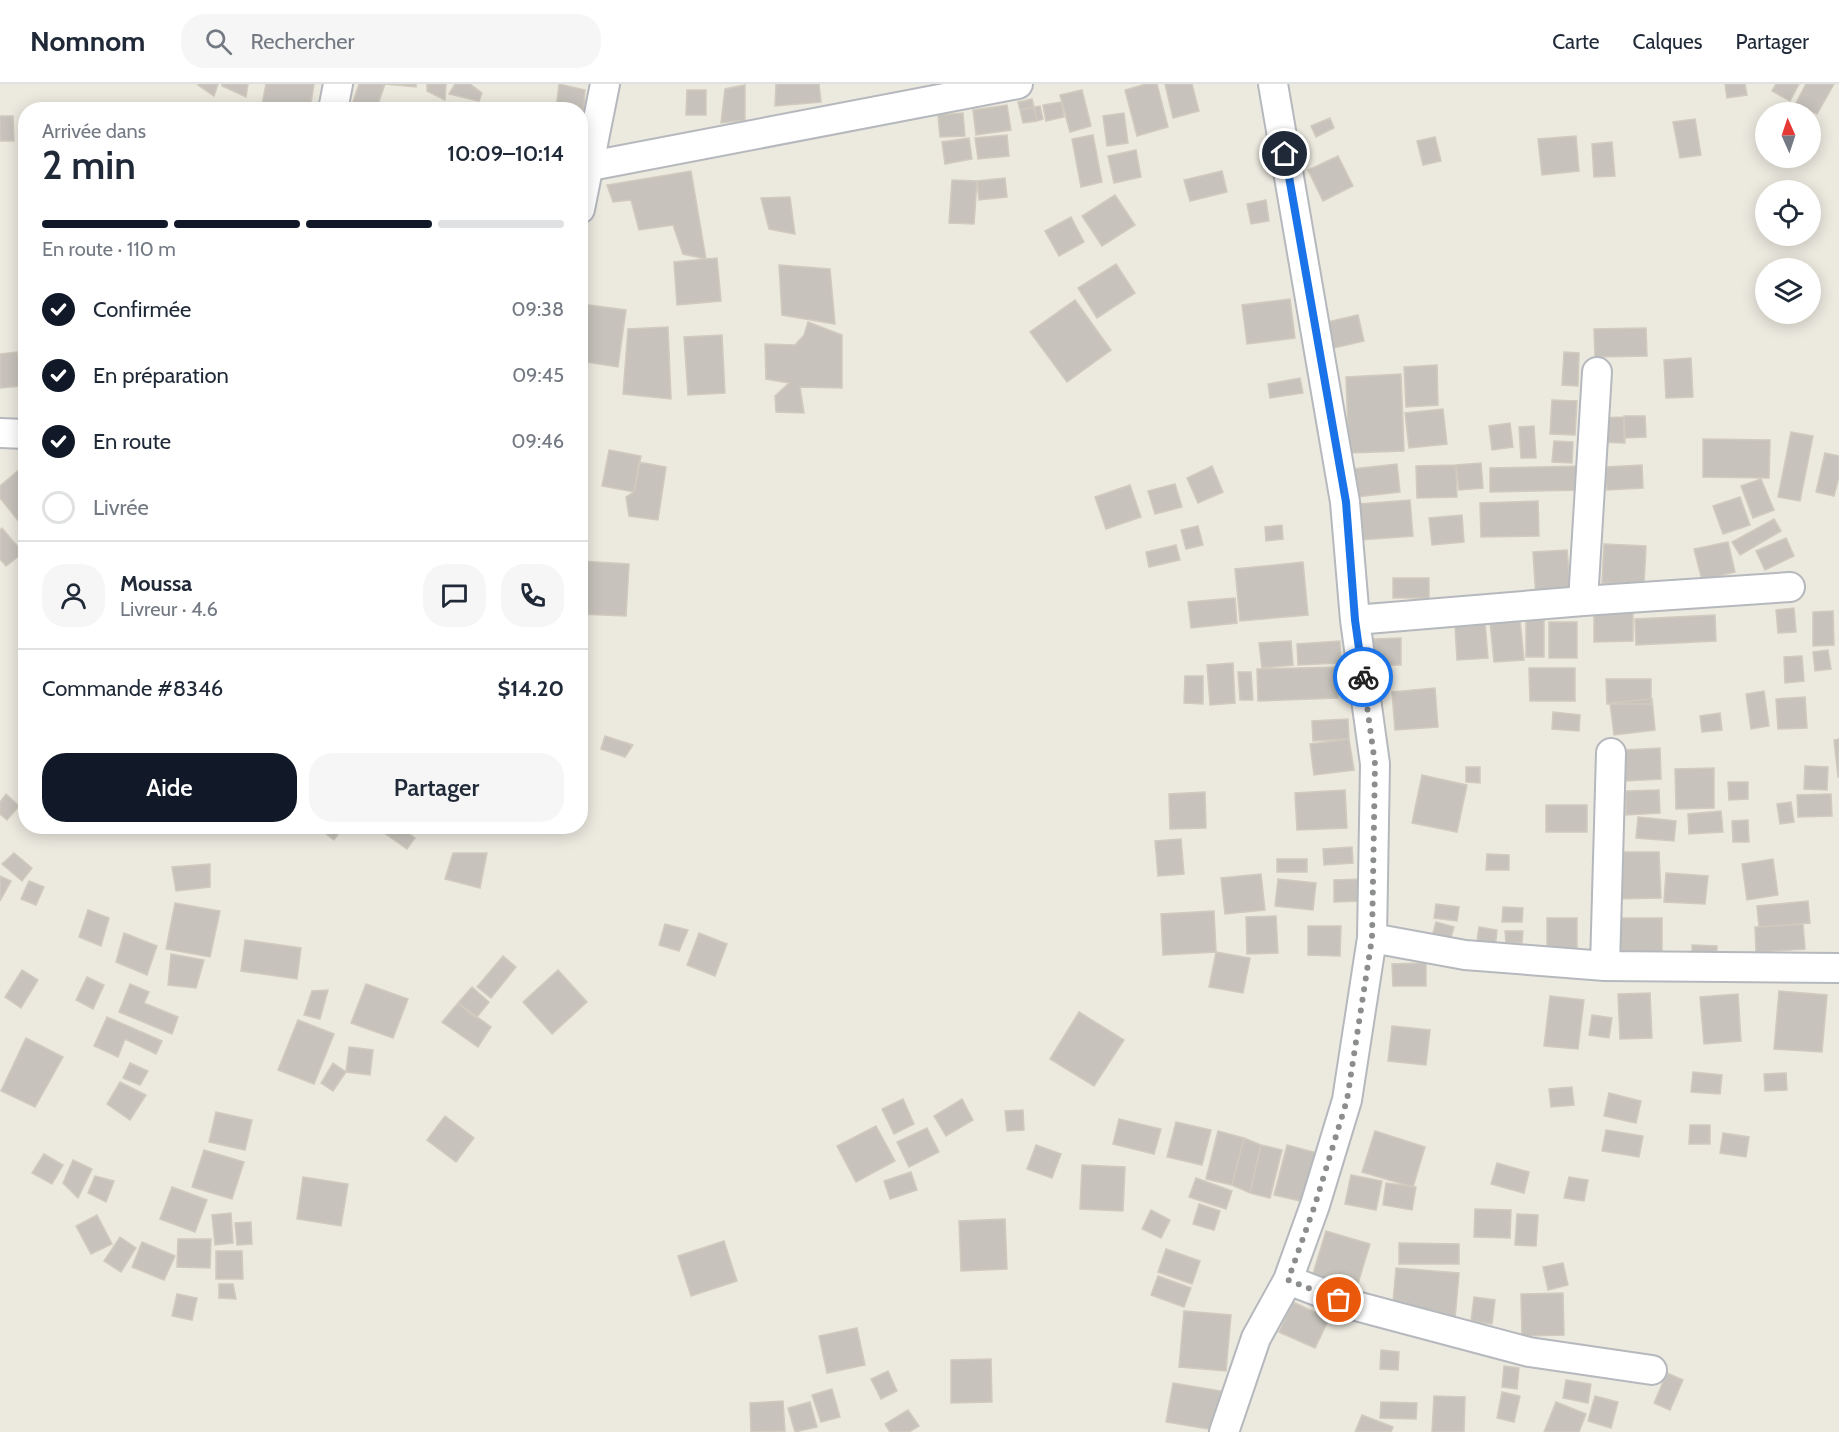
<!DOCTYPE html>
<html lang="fr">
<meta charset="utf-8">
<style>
:root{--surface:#fff;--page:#f6f6f7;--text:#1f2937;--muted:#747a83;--line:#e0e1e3;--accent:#111827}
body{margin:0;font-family:Cabin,sans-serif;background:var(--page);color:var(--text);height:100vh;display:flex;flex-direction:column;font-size:22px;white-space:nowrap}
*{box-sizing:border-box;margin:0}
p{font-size:20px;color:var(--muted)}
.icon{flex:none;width:33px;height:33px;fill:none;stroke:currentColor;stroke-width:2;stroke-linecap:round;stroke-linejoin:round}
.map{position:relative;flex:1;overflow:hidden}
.side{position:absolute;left:18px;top:18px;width:570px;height:732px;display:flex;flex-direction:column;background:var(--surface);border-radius:24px;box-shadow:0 3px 15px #0003}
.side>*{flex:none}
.needle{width:39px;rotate:357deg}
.fabs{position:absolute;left:1755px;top:18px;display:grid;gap:12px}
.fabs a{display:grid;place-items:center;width:66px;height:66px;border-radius:50%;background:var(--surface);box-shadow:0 3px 15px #0003;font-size:30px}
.pin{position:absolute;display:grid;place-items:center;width:51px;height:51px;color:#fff;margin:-26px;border:3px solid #fff;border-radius:50%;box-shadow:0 2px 6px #0007}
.courier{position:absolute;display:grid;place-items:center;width:60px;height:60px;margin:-30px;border:4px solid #1a73e8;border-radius:50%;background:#fff;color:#222;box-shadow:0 2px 8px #0007}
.head em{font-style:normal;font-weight:600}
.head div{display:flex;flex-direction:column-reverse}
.head{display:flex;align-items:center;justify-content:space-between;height:102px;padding:0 24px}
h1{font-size:39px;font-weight:600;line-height:45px}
.bar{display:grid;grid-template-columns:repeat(4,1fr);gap:9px 6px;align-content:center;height:72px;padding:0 24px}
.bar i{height:8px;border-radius:4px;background:var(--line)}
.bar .active{background:var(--accent)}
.bar p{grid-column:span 4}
.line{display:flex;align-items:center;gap:15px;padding:0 24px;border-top:2px solid var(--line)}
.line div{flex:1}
.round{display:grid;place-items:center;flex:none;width:63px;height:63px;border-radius:24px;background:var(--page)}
ol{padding:0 24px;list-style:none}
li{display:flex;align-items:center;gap:18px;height:66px}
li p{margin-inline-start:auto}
li .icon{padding:6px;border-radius:50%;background:var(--accent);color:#fff;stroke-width:4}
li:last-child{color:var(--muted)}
li i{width:33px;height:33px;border:3px solid var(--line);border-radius:50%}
.cta{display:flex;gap:12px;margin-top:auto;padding:12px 24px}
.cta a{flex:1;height:69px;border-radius:24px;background:var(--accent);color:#fff;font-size:24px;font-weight:600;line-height:69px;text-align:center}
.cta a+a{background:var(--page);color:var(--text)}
header{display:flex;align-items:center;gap:36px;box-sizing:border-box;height:84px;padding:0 30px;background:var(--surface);border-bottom:2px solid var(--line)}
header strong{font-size:28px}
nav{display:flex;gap:33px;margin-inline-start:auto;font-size:21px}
.search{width:420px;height:54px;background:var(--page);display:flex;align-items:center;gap:15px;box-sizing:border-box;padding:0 21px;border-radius:24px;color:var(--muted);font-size:22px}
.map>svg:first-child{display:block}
.building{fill:#c7c3bc;stroke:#d1cabe;stroke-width:1.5}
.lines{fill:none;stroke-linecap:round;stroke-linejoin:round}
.minor-casing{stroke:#b5b8bd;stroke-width:32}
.minor{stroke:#fff;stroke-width:28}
.done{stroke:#8c8d8d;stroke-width:6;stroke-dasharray:0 10.8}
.route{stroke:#1a73e8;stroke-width:8}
</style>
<header>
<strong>Nomnom</strong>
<div class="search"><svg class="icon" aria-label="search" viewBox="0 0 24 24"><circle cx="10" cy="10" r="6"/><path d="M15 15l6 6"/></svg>Rechercher</div>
<nav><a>Carte</a><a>Calques</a><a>Partager</a></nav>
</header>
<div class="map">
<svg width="1839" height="1348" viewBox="0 0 1839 1348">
<rect width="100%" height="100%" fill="#ece9df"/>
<path class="building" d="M198,0h20l-4,12 -16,-11z
M222,0h26l-2,13 -24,-11z
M266,0h48l-4,26h-49z
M359,0h26l-9,26h-8l-16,-5z
M385,0h31v3z
M427,0h19l-1,16 -18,-9z
M455,0h15l12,9 -3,8 -30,-7z
M559,0l26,6 -3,41 -2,-1v-20h-24z
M776,0h43l2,18 -46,4z
M1146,0h11l11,43 -31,9 -12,-46z
M1165,0h27l7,27 -26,7z
M1725,0h20l2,11 -20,3z
M1776,0h23l-9,17 -18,-10z
M1806,0h28l-17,30 -21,-11z
M745,1v35l-24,3 4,-34z
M687,6h19v25h-20z
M1082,6l9,36 -21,6 -10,-37z
M1032,15l2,8 -14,3 -2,-8z
M1061,18l3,15 -18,4 -3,-16z
M1007,21l4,25 -35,5 -3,-25z
M1040,22l3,13 -6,2 -3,-14z
M1034,23l3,14 -14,2 -3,-13z
M963,29l2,23 -25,1 -2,-22z
M1124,29l4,30 -21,3 -4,-30z
M0,32h13l1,25h-14z
M1330,34l4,10 -18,9 -5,-11z
M1695,35l6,36 -21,3 -7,-36z
M1007,51l2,21 -31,3 -3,-21z
M1093,51l9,47 -21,5 -9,-48z
M1576,52l3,35 -37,4 -4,-36z
M1435,53l6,24 -18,4 -6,-24z
M969,54l3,21 -27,5 -3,-22z
M1612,58l3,34 -21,1 -2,-33z
M1136,66l5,27 -27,6 -6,-27z
M1338,72l15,30 -30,15 -15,-31z
M691,87l15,88 -23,-5 -10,-29 -34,5 -8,-30 -18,2 -6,-17z
M1222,87l5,21 -37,9 -6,-21z
M1005,94l2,19 -28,3 -2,-19z
M952,96l25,1 -3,43 -25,-1z
M1115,111l20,30 -33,21 -20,-30z
M790,113l5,37 -26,-5 -8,-31z
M1266,116l3,21 -18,3 -4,-20z
M1071,133l13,25 -25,14 -14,-25z
M717,174l4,43 -44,4 -3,-43z
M1116,180l19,29 -38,25 -19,-30z
M779,181l51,4 5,55 -53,-9z
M1290,215l5,39 -48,6 -5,-39z
M1075,216l36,50 -44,32 -37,-50z
M581,220l45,6 -8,57 -38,-6z
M1358,231l6,26 -35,8 -6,-26z
M808,238l34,13v53l-42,-1 4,26 -28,-1 -1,-16 14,-13 -23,-4 -1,-35 30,1 9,-10z
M668,243l3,72 -48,-5 5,-65z
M1646,244l1,28 -52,1 -1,-28z
M722,251l3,58 -37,2 -4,-58z
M17,268l4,34 -21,2v-34z
M26,268v35l-2,1 -3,-35z
M1564,268l15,1 -1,33 -16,-1z
M1691,274l2,39 -27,1 -2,-38z
M1437,281l1,40 -32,2 -2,-40z
M1401,290l3,77 -55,2 -3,-76z
M1300,294l3,15 -33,5 -2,-14z
M1552,316l25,1 -2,34 -25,-1z
M1443,325l4,35 -38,4 -4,-35z
M1624,332h21l1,21 -22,1z
M1624,333l1,26 -28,-1v-24z
M1510,339l3,24 -21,3 -3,-24z
M1534,342l2,32h-15l-2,-31z
M1791,348l22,4 -13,65 -22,-4z
M1703,355l67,1 -1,38 -66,-1z
M1554,357l19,1 -1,21 -20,-1z
M609,366l32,6 -7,36 -32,-6z
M1825,369l14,3v21l-5,19 -18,-4z
M580,375l5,1 -5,15z
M639,378l27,5 -8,53 -29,-4 -3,-19 8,-5z
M1481,379l2,25 -24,2 -3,-25z
M1397,380l3,28 -44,5 -3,-28z
M1456,381l1,32 -40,1 -1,-32z
M1642,381l1,23 -36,2 -2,-23z
M1212,382l11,26 -25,11 -11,-25z
M1584,382v24l-94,2v-24z
M20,385l6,7v51l-2,1 -24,-30v-12z
M1761,395l13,31 -21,8 -12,-32z
M1175,400l7,23 -27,7 -7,-23z
M1130,401l11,32 -35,12 -11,-32z
M1740,413l10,28 -27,9 -10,-28z
M1410,416l3,36 -52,4 -2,-36z
M1538,417l1,35 -58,1 -1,-34z
M1462,431l2,27 -32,3 -3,-27z
M1774,435l7,12 -41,24 -8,-13z
M1282,441l1,14 -17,2 -1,-14z
M1198,442l5,19 -17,4 -5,-19z
M2,444l21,25 -17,13 -6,-7v-29z
M1786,454l8,18 -29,14 -9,-19z
M1728,458l7,30 -33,8 -8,-31z
M1604,460l42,2 -2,38 -42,-1z
M1176,461l4,15 -31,7 -3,-15z
M1567,466l4,47 -35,2 -3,-47z
M580,477l49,3 -3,52 -46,-2z
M1303,478l5,53 -68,6 -5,-52z
M1393,494h36v20h-36z
M1235,514l2,25 -46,5 -3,-26z
M1594,524h39v33l-39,1z
M1794,524l2,24 -18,1 -2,-23z
M1833,527l1,34 -21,1v-34z
M1715,531l1,26 -80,4 -1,-26z
M1520,535l4,41 -30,2 -4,-40z
M1526,536h18v37h-18z
M1549,538h28v36h-28z
M1485,539l3,35 -31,2 -2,-34z
M1401,554v27h-27l-1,-26z
M1291,557l2,24 -31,3 -3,-25z
M1340,557l1,22 -43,2 -1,-21z
M1828,566l3,19 -16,2 -2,-19z
M1802,572l2,25 -19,2 -1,-26z
M1233,579l2,40 -25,2 -3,-40z
M1337,583l1,31 -80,3 -1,-32z
M1529,584h46v33h-45z
M1238,588h13l2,28h-13z
M1185,592h18v28l-19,-1z
M1606,595h45v25h-44z
M1435,604l3,39 -43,3 -3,-38z
M1764,607l5,35 -18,3 -5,-35z
M1805,613l2,31 -29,1 -2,-30z
M1652,615l3,31 -41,5 -4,-32z
M1553,628l27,3 -1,16 -27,-2z
M1720,629l2,17 -20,2 -2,-16z
M1348,635l1,20 -36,2 -1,-20z
M605,652l28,9 -8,12 -24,-8z
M1349,655l5,31 -40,5 -4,-31z
M1839,655v38h-1l-4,-37z
M1660,664l1,31 -35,2 -1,-31z
M1805,682l23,1 -1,23 -23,-1z
M1466,683h14v16l-14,-1z
M1714,684v40l-38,1 -1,-40z
M1422,691l45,10 -10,47 -45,-9z
M1728,698h20v17l-19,1z
M1345,706l2,38 -50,2 -2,-37z
M1659,706l1,23 -34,2v-24z
M1205,708l1,36 -36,1 -1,-35z
M6,710l13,12 -12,14 -7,-6v-12z
M1831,710l1,22 -34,1 -1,-22z
M1791,718l3,20 -14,2 -3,-20z
M1546,721h41v27h-41z
M1721,727l2,21 -34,2 -1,-20z
M1638,733l38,4 -2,20 -38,-3z
M1748,736l1,22h-16l-1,-21z
M316,742h28l-10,14z
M388,742h9l18,12 -8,11 -24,-17z
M1181,755l3,35 -26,2 -3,-35z
M1352,763l1,16 -29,2 -1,-16z
M1613,768h46l2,46 -47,1z
M14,769l18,15 -10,13 -20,-17z
M453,769h34l-7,35 -35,-9z
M1487,770l22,1v15h-23z
M1277,775h30v13h-30z
M1773,775l5,36 -31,5 -5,-36z
M210,780v23l-34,4 -4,-24z
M1666,789l42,3 -3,28 -41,-2z
M1261,790l4,36 -40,4 -4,-36z
M0,792l11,5 -11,20z
M1278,795l38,4 -3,27 -38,-4z
M1362,795l1,22 -29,1v-22z
M29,797l15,6 -8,18 -15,-6z
M1808,817l2,22 -51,4 -2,-21z
M175,819l45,8 -10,46 -44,-8z
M1436,820l23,3 -2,14 -23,-3z
M1503,823l20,1 -1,14h-20z
M88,826l21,8 -8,28 -22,-9z
M1214,827l2,41 -53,3 -2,-41z
M1276,832l2,37 -31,1 -1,-37z
M1547,834h30v33h-30z
M1620,834h42v41h-42z
M1436,838l18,5 -4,14 -18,-4z
M665,840l23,6 -9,21 -20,-6z
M1803,840l2,25 -49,3 -1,-25z
M1308,842h33l-1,30 -32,-1z
M1479,843l18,3 -2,19 -19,-2z
M1505,847h18l-1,12h-16z
M124,849l33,13 -10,29 -31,-13z
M699,849l28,11 -12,32 -28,-11z
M245,856l56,8 -4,31 -56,-8z
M1692,861l25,1 -1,17h-24z
M1216,868l34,6 -7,35 -34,-6z
M171,870l33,6 -8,28 -28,-3z
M503,872l13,11 -25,31 -14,-11z
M1426,879v23h-33l-1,-22z
M22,886l16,10 -17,28 -16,-11z
M558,886l29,32 -35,32 -29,-32z
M87,893l17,8 -11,24 -17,-9z
M130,900l19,8 -5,11 34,14 -6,17 -53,-22z
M366,900l42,15 -15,39 -42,-15z
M472,903l17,15 -13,16 -18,-15z
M328,906l-8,29 -16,-4 8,-24z
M1779,907l48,4 -5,57 -48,-3z
M1650,909l2,45 -32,1 -2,-45z
M1738,910l3,47 -37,3 -4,-47z
M1550,912l34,4 -6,49 -34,-3z
M458,919l33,24 -13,20 -36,-25z
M1079,928l45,28 -30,46 -44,-27z
M1592,931l20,3 -3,20 -20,-3z
M107,933l55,24 -6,13 -31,-15 -7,18 -24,-11z
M298,936l36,14 -20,50 -36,-14z
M1392,942l38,4 -4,35 -38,-4z
M26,954l37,19 -28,50 -34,-16z
M349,963l24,3 -3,25 -24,-3z
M130,979l18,8 -8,14 -17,-7z
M333,979l13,9 -13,19 -12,-8z
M1693,988l29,3 -2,19 -29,-2z
M1786,989l1,17 -22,1 -1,-17z
M120,998l26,13 -16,25 -23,-16z
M1572,1003l2,18 -23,2 -2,-18z
M1609,1009l32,8 -5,22 -32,-7z
M903,1015l11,25 -20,10 -12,-25z
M962,1015l11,21 -27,16 -12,-20z
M1023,1026l1,20 -17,1 -2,-20z
M216,1028l36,8 -7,30 -36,-8z
M445,1032l29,22 -18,24 -29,-22z
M1119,1035l42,10 -7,25 -41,-10z
M1176,1038l35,8 -9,35 -35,-8z
M1690,1041h20v19h-21z
M876,1042l19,35 -39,21 -19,-36z
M927,1044l12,24 -30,15 -12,-25z
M1606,1046l37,6 -4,21 -37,-6z
M1218,1047l26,7 -12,47 -26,-6z
M1375,1047l50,16 -12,40 -51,-15z
M1723,1049l26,4 -3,20 -26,-4z
M1244,1054l17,7 -11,48 -18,-8z
M1036,1061l25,9 -9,24 -25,-9z
M1261,1061l21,5 -12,48 -20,-5z
M1287,1061l34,9 -12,49 -35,-8z
M204,1066l40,12 -12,37 -40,-12z
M44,1070l19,11 -11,19 -20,-11z
M73,1076l19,9 -14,29 -15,-15z
M1497,1079l32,9 -5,21 -33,-9z
M1082,1081l43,2 -2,44 -43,-2z
M911,1088l6,18 -27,9 -6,-18z
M1351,1091l31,6 -6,29 -31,-6z
M95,1092l19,5 -8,21 -18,-9z
M303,1093l45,7 -7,42 -44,-7z
M1569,1093l19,3 -4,21 -20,-3z
M1196,1094l36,13 -6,18 -37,-12z
M1386,1099l30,4 -4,23 -29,-5z
M172,1103l35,13 -12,32 -35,-13z
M1199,1120l21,7 -6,19 -21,-6z
M1475,1125l36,1 -1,28 -36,-1z
M1151,1126l19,10 -9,18 -19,-9z
M231,1129l2,30 -18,2 -3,-30z
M1517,1130l21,1 -2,31 -21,-1z
M97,1131l15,29 -21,10 -15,-28z
M1005,1135l2,50 -46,2 -2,-50z
M251,1138l1,22 -15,1 -2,-22z
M1326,1147l44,13 -14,46 -44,-13z
M120,1153l16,11 -15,24 -17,-11z
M178,1155h33l-1,29 -33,-1z
M724,1157l13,40 -46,15 -13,-40z
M142,1158l33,14 -11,24 -32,-13z
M1399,1159l60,1v20h-60z
M1166,1165l34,12 -8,23 -34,-12z
M216,1167h26l1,28h-27z
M1563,1179l5,22 -20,5 -5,-23z
M1396,1184l63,5 -4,46 -63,-5z
M1158,1192l33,12 -7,19 -33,-12z
M219,1200h14l3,15 -17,-1z
M1563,1209l1,42 -42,1 -1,-42z
M177,1210l20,4 -5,22 -20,-4z
M1474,1213l21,3 -3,24 -21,-3z
M1293,1218l36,17 -14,29 -36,-16z
M1184,1227l47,4 -5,56 -47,-4z
M857,1244l8,37 -38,8 -8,-37z
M1381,1266l18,2 -1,18 -18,-1z
M991,1275l1,43 -41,1v-43z
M1504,1282l15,2 -2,21 -15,-2z
M888,1287l9,20 -16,8 -10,-20z
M1667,1289l16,7 -13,30 -16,-7z
M1566,1296l25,4 -3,19 -25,-5z
M1173,1299l48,8 -7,39 -48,-8z
M832,1305l8,28 -19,5 -9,-27z
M1502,1308l18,4 -6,26 -17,-4z
M1434,1312l31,1 -1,35h-32z
M1595,1312l23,6 -7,26 -23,-7z
M783,1317l2,30 -34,1 -1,-29z
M810,1318l7,25 -22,5 -7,-24z
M1381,1318l36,1 -1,16 -36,-1z
M1556,1318l30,12 -7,18h-35z
M908,1326l11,16 -10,6h-19l-5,-8z
M1362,1331l31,12 -2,5h-36z"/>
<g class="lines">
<defs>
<path id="minor" d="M333,26l5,-26
M580,84l438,-84
M580,125l25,-125
M0,349l26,1
M1583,517l14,-229
M1355,536l228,-19 207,-14
M1372,854l93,17 140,11 234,2
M1605,882l6,-213
M1288,1196l68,26 173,46 123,18
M1224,1348l32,-94 32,-58 27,-75 32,-105 25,-162 3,-174 -20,-144 -10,-118 -72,-418"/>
</defs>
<use href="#minor" class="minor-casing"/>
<use href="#minor" class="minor"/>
</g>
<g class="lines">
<path class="done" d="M1339,1216l-51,-20 27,-75 32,-105 25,-162 3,-174 -12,-87"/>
<path class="route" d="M1285,70l61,348 9,118 8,57"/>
</g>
</svg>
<div class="fabs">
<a><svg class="needle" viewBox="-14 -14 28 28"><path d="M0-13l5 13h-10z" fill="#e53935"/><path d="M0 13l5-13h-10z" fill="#747a83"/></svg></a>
<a><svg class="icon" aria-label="locate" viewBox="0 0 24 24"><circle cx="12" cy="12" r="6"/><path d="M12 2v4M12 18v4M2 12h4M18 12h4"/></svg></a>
<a><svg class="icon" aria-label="layers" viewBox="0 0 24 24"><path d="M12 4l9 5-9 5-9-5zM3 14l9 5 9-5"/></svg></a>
</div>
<div class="pin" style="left:1339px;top:1216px;background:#ea580c"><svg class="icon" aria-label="bag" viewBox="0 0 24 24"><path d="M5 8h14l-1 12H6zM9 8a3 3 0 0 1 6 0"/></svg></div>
<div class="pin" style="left:1285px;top:70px;background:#1f2937"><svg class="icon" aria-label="home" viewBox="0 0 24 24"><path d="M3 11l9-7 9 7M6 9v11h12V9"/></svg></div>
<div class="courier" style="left:1363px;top:593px"><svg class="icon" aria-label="bike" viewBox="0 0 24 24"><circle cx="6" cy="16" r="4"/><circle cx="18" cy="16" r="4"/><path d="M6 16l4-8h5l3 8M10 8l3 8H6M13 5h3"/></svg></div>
<section class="side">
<div class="head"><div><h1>2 min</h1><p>Arrivée dans</p></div><em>10:09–10:14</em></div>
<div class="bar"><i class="active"></i><i class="active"></i><i class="active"></i><i></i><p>En route · 110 m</p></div>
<ol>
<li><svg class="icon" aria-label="check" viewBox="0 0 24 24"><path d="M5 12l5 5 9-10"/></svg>Confirmée<p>09:38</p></li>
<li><svg class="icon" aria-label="check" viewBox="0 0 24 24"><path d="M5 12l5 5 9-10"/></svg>En préparation<p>09:45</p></li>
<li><svg class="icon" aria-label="check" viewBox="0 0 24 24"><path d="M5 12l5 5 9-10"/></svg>En route<p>09:46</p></li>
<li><i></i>Livrée</li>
</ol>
<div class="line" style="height:108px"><a class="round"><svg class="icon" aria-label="person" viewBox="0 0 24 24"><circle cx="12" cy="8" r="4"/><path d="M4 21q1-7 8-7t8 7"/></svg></a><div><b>Moussa</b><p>Livreur · 4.6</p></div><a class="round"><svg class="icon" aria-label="chat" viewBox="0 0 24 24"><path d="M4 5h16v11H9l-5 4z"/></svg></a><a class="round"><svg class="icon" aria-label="phone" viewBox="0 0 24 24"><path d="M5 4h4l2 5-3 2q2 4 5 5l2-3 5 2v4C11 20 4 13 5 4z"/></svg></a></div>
<div class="line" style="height:78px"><div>Commande #8346</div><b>$14.20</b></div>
<div class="cta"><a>Aide</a><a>Partager</a></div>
</section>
</div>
